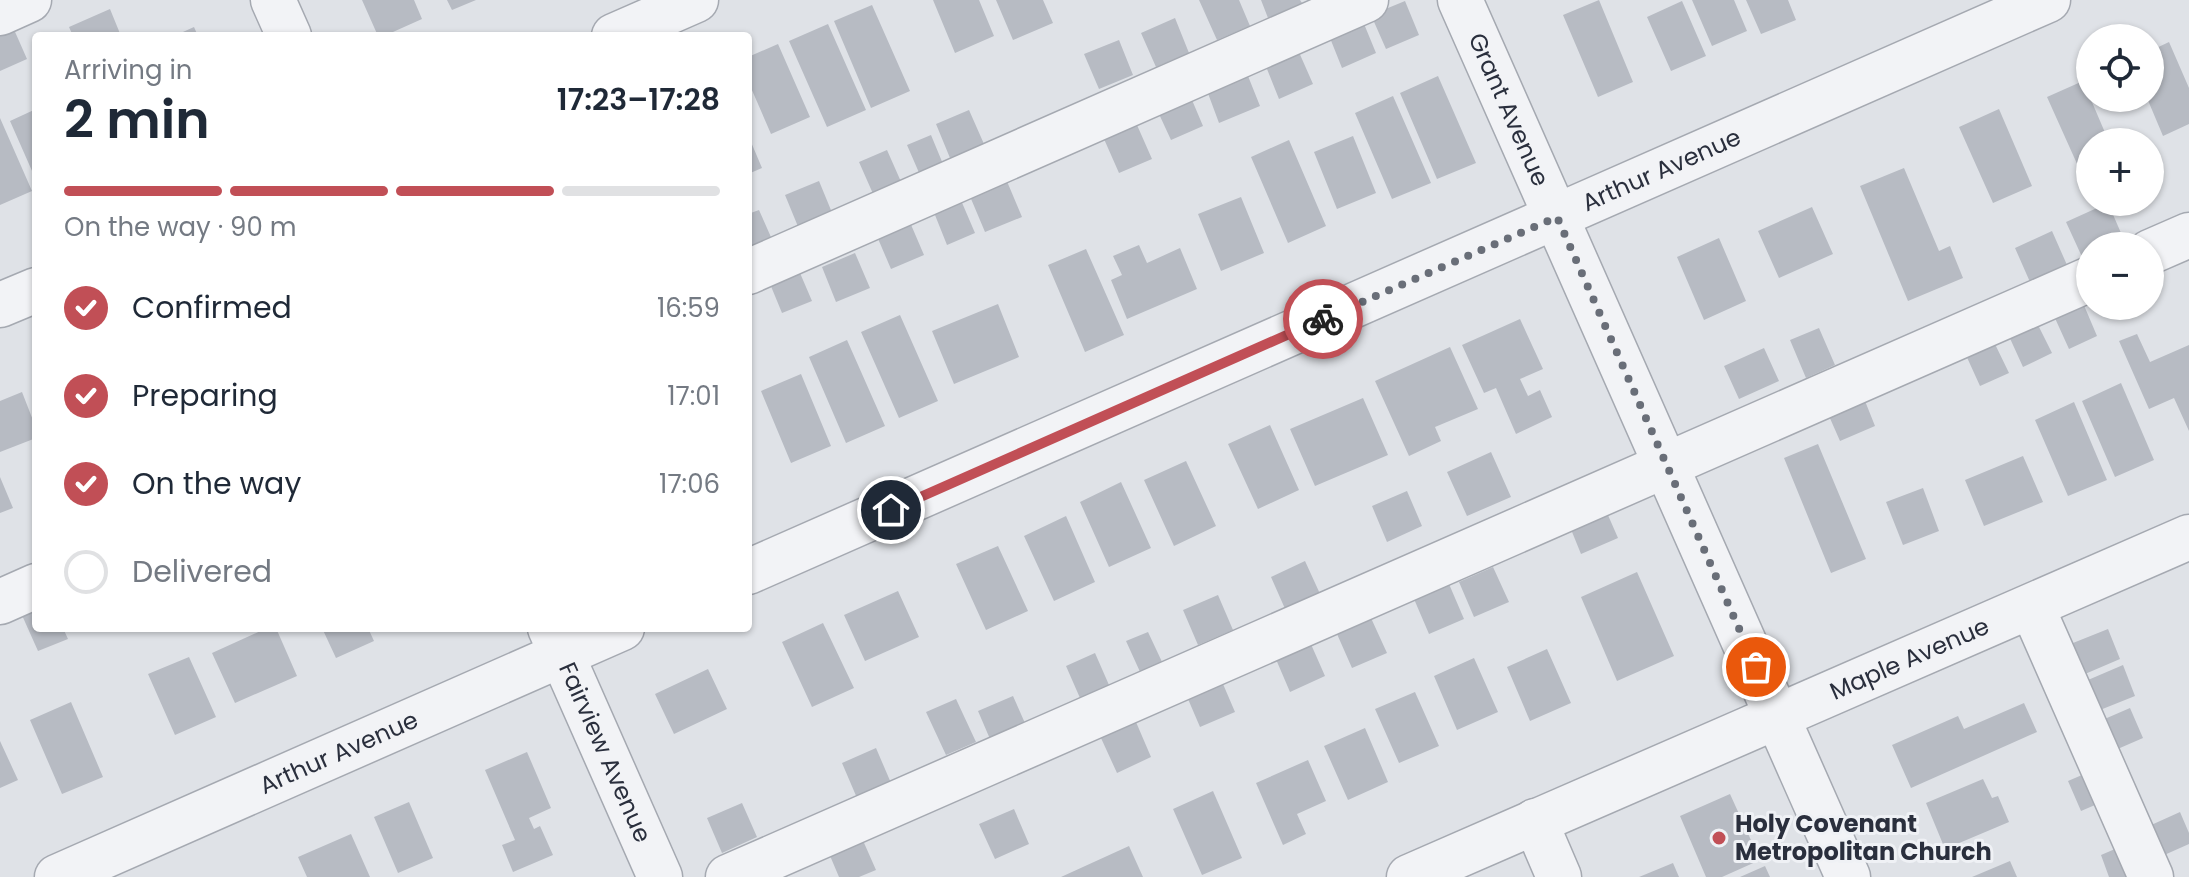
<!DOCTYPE html>
<meta charset="utf-8">
<style>
:root{--surface:#fff;--page:#f2f2f3;--text:#1f2937;--muted:#747a83;--line:#e0e1e3;--accent:#c14f56}
body{margin:0;font-family:Poppins,sans-serif;background:var(--page);color:var(--text);height:100vh;display:flex;flex-direction:column;font-size:30px;white-space:nowrap}
*{box-sizing:border-box;margin:0}
p{font-size:26px;color:var(--muted)}
.icon{flex:none;width:44px;height:44px;fill:none;stroke:currentColor;stroke-width:2;stroke-linecap:round;stroke-linejoin:round}
.map{position:relative;flex:1;overflow:hidden}
.details{position:absolute;left:32px;top:32px;width:720px;height:600px;display:flex;flex-direction:column;background:var(--surface);border-radius:8px;box-shadow:0 2px 6px #0004}
.details>*{flex:none}
.controls{position:absolute;left:2076px;top:24px;display:grid;gap:16px}
.controls a{display:grid;place-items:center;width:88px;height:88px;border-radius:50%;background:var(--surface);box-shadow:0 2px 6px #0004;font-size:40px}
.pin{position:absolute;display:grid;place-items:center;width:68px;height:68px;color:#fff;margin:-34px;border:4px solid #fff;border-radius:50%;box-shadow:0 2px 8px #0007}
.courier{position:absolute;display:grid;place-items:center;width:80px;height:80px;margin:-40px;border:6px solid #c14f56;border-radius:50%;background:#fff;color:#222;box-shadow:0 2px 10px #0007}
.summary em{font-style:normal;font-weight:600}
.summary div{display:flex;flex-direction:column-reverse}
.summary{display:flex;align-items:center;justify-content:space-between;height:136px;padding:0 32px}
h1{font-size:52px;font-weight:600;line-height:60px}
.bar{display:grid;grid-template-columns:repeat(4,1fr);gap:12px 8px;align-content:center;height:96px;padding:0 32px}
.bar i{height:10px;border-radius:6px;background:var(--line)}
.bar .selected{background:var(--accent)}
.bar p{grid-column:span 4}
ol{padding:0 32px;list-style:none}
li{display:flex;align-items:center;gap:24px;height:88px}
li p{margin-inline-start:auto}
li .icon{padding:8px;border-radius:50%;background:var(--accent);color:#fff;stroke-width:4}
li:last-child{color:var(--muted)}
li i{width:44px;height:44px;border:4px solid var(--line);border-radius:50%}
.map>svg:first-child{display:block}
.building{fill:#b7bbc3}
.lines{fill:none;stroke-linecap:round;stroke-linejoin:round}
.minor-casing{stroke:#a5a9b1;stroke-width:47}
.minor{stroke:#f2f3f6;stroke-width:44}
.done{stroke:#696e78;stroke-width:8;stroke-dasharray:0 14.4}
.route{stroke:#c14f56;stroke-width:10}
.poi-dot{fill:#c14f56;stroke:#eff1f5;stroke-width:3}
.labels{text-anchor:middle;stroke-width:6;stroke-linejoin:round;paint-order:stroke}
.street-label{font-size:24px;fill:#2a2f3d;stroke:#eff1f5}
.poi-label{font-size:24px;font-weight:bold;fill:#2a2f3d;stroke:#eff1f5;text-anchor:start}
</style>
<div class="map">
<svg width="2189" height="877" viewBox="0 0 2189 877">
<rect width="100%" height="100%" fill="#dfe2e7"/>
<path class="building" d="M362,0h52l8,19 -38,17h-6z
M447,0h29l-24,10z
M933,0h46l15,36 -39,17z
M996,0h47l10,23 -40,17z
M1199,0h40l11,26 -33,14z
M1261,0h39l2,3 -34,15z
M1599,0l34,82 -35,15 -35,-82z
M1692,0h42l13,31 -35,15z
M1746,0h42l8,20 -35,14z
M1405,1l14,34 -33,14 -15,-34z
M1682,1l24,55 -35,15 -24,-54z
M872,5l38,86 -39,17 -37,-87z
M110,9l11,27h-48l-4,-9z
M1175,18l14,35 -33,14 -15,-34z
M1362,19l14,34 -34,15 -14,-35z
M828,24l38,86 -39,17 -38,-86z
M12,25l15,34 -27,12v-41z
M194,27l4,9h-24z
M1119,40l14,35 -34,14 -15,-35z
M2169,42l20,46v36l-26,12 -16,-38h3v-47z
M778,44l32,73 -39,17 -23,-53v-24z
M1298,50l15,34 -34,15 -14,-35z
M1246,71l14,35 -41,17 -13,-35z
M1438,76l38,87 -39,16 -37,-86z
M2083,81l26,61h-19v19l-12,5 -31,-69z
M1393,96l38,87 -39,16 -37,-86z
M1192,100l11,26 -32,14 -12,-26z
M36,109v71l-26,-59z
M1999,109l33,77 -39,17 -34,-76z
M969,110l15,34 -34,14 -14,-34z
M0,118l32,73 -32,14z
M1137,125l15,34 -33,14 -15,-34z
M748,135l14,33 -14,6z
M931,135l12,29 -23,11 -13,-30z
M1353,136l23,57 -39,16 -23,-57z
M1289,140l37,86 -38,17 -37,-86z
M887,150l15,34 -28,12 -15,-34z
M1904,168l35,83 11,-5 13,32 -55,23 -48,-115z
M1006,179l16,38 -37,15 -16,-38z
M819,181l14,34 -34,14 -14,-34z
M1241,197l23,56 -43,18 -23,-57z
M960,198l15,35 -28,12 -14,-35z
M2108,203l16,37 -13,6h-21v10l-7,3 -17,-37z
M1812,207l21,47 -54,24 -21,-47z
M759,210l15,34 -26,11v-41z
M909,220l15,35 -33,14 -15,-35z
M2052,231l15,34 -37,17 -15,-34z
M1719,238l27,63 -42,19 -27,-63z
M1139,245l8,18 33,-15 17,41 -70,30 -16,-39 11,-5 -9,-19z
M1086,249l38,86 -39,17 -37,-87z
M855,253l15,35 -34,14 -14,-35z
M797,266l15,35 -30,12 -14,-34z
M2083,303l14,33 -28,13 -15,-33z
M998,304l21,53 -65,27 -22,-53z
M900,315l38,86 -39,17 -38,-86z
M1520,319l23,50 -23,10 8,17 12,-6 12,27 -36,17 -20,-46 -12,5 -22,-48z
M2036,321l16,32 -29,14 -15,-33z
M1819,328l16,37 -29,13 -16,-38z
M2137,334l13,28 39,-17v86l-15,-33 -25,11 -30,-68z
M847,340l38,86 -39,17 -37,-86z
M1993,340l16,33 -29,13 -15,-33z
M1450,347l28,62 -43,18 6,14 -32,15 -34,-75z
M1764,348l15,33 -40,18 -15,-33z
M801,374l30,72 -40,17 -30,-72z
M2121,383l33,77 -39,17 -33,-76z
M22,392l14,36v10l-36,14v-51z
M1363,398l25,57 -73,31 -25,-57z
M1865,401l10,25 -35,15 -11,-25z
M2074,402l33,78 -39,16 -33,-76z
M1270,425l29,65 -41,19 -30,-65z
M1818,444l48,115 -35,14 -47,-115z
M1491,452l20,45 -44,19 -20,-44z
M2023,456l20,46 -59,24 -19,-46z
M1186,461l30,65 -42,20 -30,-66z
M0,477l13,31 -13,5z
M1121,482l30,66 -42,19 -29,-65z
M1923,488l16,43 -36,14 -17,-43z
M1407,491l15,35 -35,16 -15,-36z
M1604,506l14,32 -37,16 -13,-32z
M1066,516l29,66 -41,19 -30,-65z
M998,546l30,65 -42,19 -30,-66z
M1305,561l16,35 -35,15 -15,-34z
M1493,567l16,35 -35,15 -15,-35z
M1637,572l37,84 -57,25 -36,-84z
M1449,584l15,35 -35,15 -15,-35z
M898,591l21,46 -54,24 -21,-46z
M1218,595l15,35 -35,15 -15,-35z
M36,607v21h27l5,11 -30,12 -17,-38z
M1371,618l16,35 -35,15 -15,-34z
M823,623l31,65 -42,19 -30,-65z
M267,628h9l21,48 -62,27 -23,-50z
M322,628h46l6,13 -38,17z
M2108,629l12,30 -35,15 -12,-31z
M1148,632l15,32 -22,10 -15,-33z
M1310,642l15,34 -35,16 -15,-35z
M1547,649l24,54 -41,18 -23,-54z
M1095,653l14,32 -29,13 -14,-32z
M189,657l27,60 -41,18 -27,-61z
M1474,658l24,54 -41,18 -23,-54z
M2123,665l12,31 -35,14 -12,-30z
M708,669l19,40 -53,25 -19,-40z
M1220,677l15,35 -35,15 -15,-35z
M1415,692l24,54 -40,17 -24,-54z
M1013,696l15,34 -35,16 -15,-35z
M956,699l20,43 -30,13 -20,-43z
M71,702l32,75 -41,17 -32,-74z
M2024,703l13,29 -126,56 -19,-43 66,-29 6,13z
M2130,708l13,30 -30,13 -13,-30z
M1136,722l15,35 -34,16 -16,-35z
M1365,728l23,54 -40,18 -24,-54z
M0,741l18,39 -18,8z
M876,748l15,35 -34,15 -15,-35z
M527,752l24,56 -22,10 5,11 6,-3 13,29 -40,17 -11,-27 13,-5 -30,-70z
M1308,760l18,41 -29,13 9,20 -23,11 -27,-62z
M2089,772l13,30 -21,9 -13,-30z
M1983,779l9,19 6,-2 11,26 -64,27 -19,-46z
M1213,791l29,67 -40,17 -29,-66z
M1730,794l30,66 -38,17h-16l-26,-61z
M409,802l24,56 -35,15 -24,-56z
M742,803l15,34 -35,16 -15,-35z
M1014,809l15,35 -34,15 -16,-35z
M2180,812l9,21v11l-27,12 -13,-30z
M351,834l19,43h-63l-9,-20z
M861,836l15,34 -17,7h-20l-11,-26z
M1129,846l14,31h-82z
M2122,846l13,31h-26l-8,-22z
M2010,861l7,16h-45z
M1673,863l6,14h-40z
M1765,866l5,11h-30z"/>
<g class="lines">
<defs>
<g id="minor">
<path d="M273,0l16,36"/>
<path id="s1" d="M1460,0l388,877"/>
<path d="M0,13l29,-13"/>
<path d="M614,36l82,-36"/>
<path d="M2150,252l39,-17"/>
<path d="M748,272l618,-272"/>
<path d="M0,305l36,-15"/>
<path id="s2" d="M748,572l1300,-572"/>
<path d="M0,602l36,-16"/>
<path d="M2032,607l119,270"/>
<path id="s3" d="M550,628l110,249"/>
<path d="M1535,821l24,56"/>
<path id="s4" d="M57,877l565,-249"/>
<path d="M728,877l1362,-598"/>
<path id="s5" d="M1409,877l780,-340"/>
</g>
</defs>
<use href="#minor" class="minor-casing"/>
<use href="#minor" class="minor"/>
</g>
<g class="lines">
<path class="done" d="M1323,319l234,-102 199,450"/>
<path class="route" d="M891,510l432,-191"/>
</g>
<circle class="poi-dot" cx="1719" cy="838" r="8"/>
<g class="labels">
<g class="street-label">
<text dy="8" stroke="none"><textPath href="#s1" startOffset="120">Grant Avenue</textPath></text>
<text dy="8" stroke="none"><textPath href="#s2" startOffset="998">Arthur Avenue</textPath></text>
<text dy="8" stroke="none"><textPath href="#s5" startOffset="546">Maple Avenue</textPath></text>
<text dy="8" stroke="none"><textPath href="#s4" startOffset="308">Arthur Avenue</textPath></text>
<text dy="8" stroke="none"><textPath href="#s3" startOffset="136">Fairview Avenue</textPath></text>
</g>
<g class="poi-label">
<text x="1735" y="832">Holy Covenant<tspan x="1735" dy="28">Metropolitan Church</tspan></text>
</g>
</g>
</svg>
<div class="controls">
<a><svg class="icon" aria-label="locate" viewBox="0 0 24 24"><circle cx="12" cy="12" r="6"/><path d="M12 2v4M12 18v4M2 12h4M18 12h4"/></svg></a>
<a>+</a>
<a>−</a>
</div>
<div class="pin" style="left:1756px;top:667px;background:#ea580c"><svg class="icon" aria-label="bag" viewBox="0 0 24 24"><path d="M5 8h14l-1 12H6zM9 8a3 3 0 0 1 6 0"/></svg></div>
<div class="pin" style="left:891px;top:510px;background:#1f2937"><svg class="icon" aria-label="home" viewBox="0 0 24 24"><path d="M3 11l9-7 9 7M6 9v11h12V9"/></svg></div>
<div class="courier" style="left:1323px;top:319px"><svg class="icon" aria-label="bike" viewBox="0 0 24 24"><circle cx="6" cy="16" r="4"/><circle cx="18" cy="16" r="4"/><path d="M6 16l4-8h5l3 8M10 8l3 8H6M13 5h3"/></svg></div>
<section class="details">
<div class="summary"><div><h1>2 min</h1><p>Arriving in</p></div><em>17:23–17:28</em></div>
<div class="bar"><i class="selected"></i><i class="selected"></i><i class="selected"></i><i></i><p>On the way · 90 m</p></div>
<ol>
<li><svg class="icon" aria-label="check" viewBox="0 0 24 24"><path d="M5 12l5 5 9-10"/></svg>Confirmed<p>16:59</p></li>
<li><svg class="icon" aria-label="check" viewBox="0 0 24 24"><path d="M5 12l5 5 9-10"/></svg>Preparing<p>17:01</p></li>
<li><svg class="icon" aria-label="check" viewBox="0 0 24 24"><path d="M5 12l5 5 9-10"/></svg>On the way<p>17:06</p></li>
<li><i></i>Delivered</li>
</ol>
</section>
</div>
